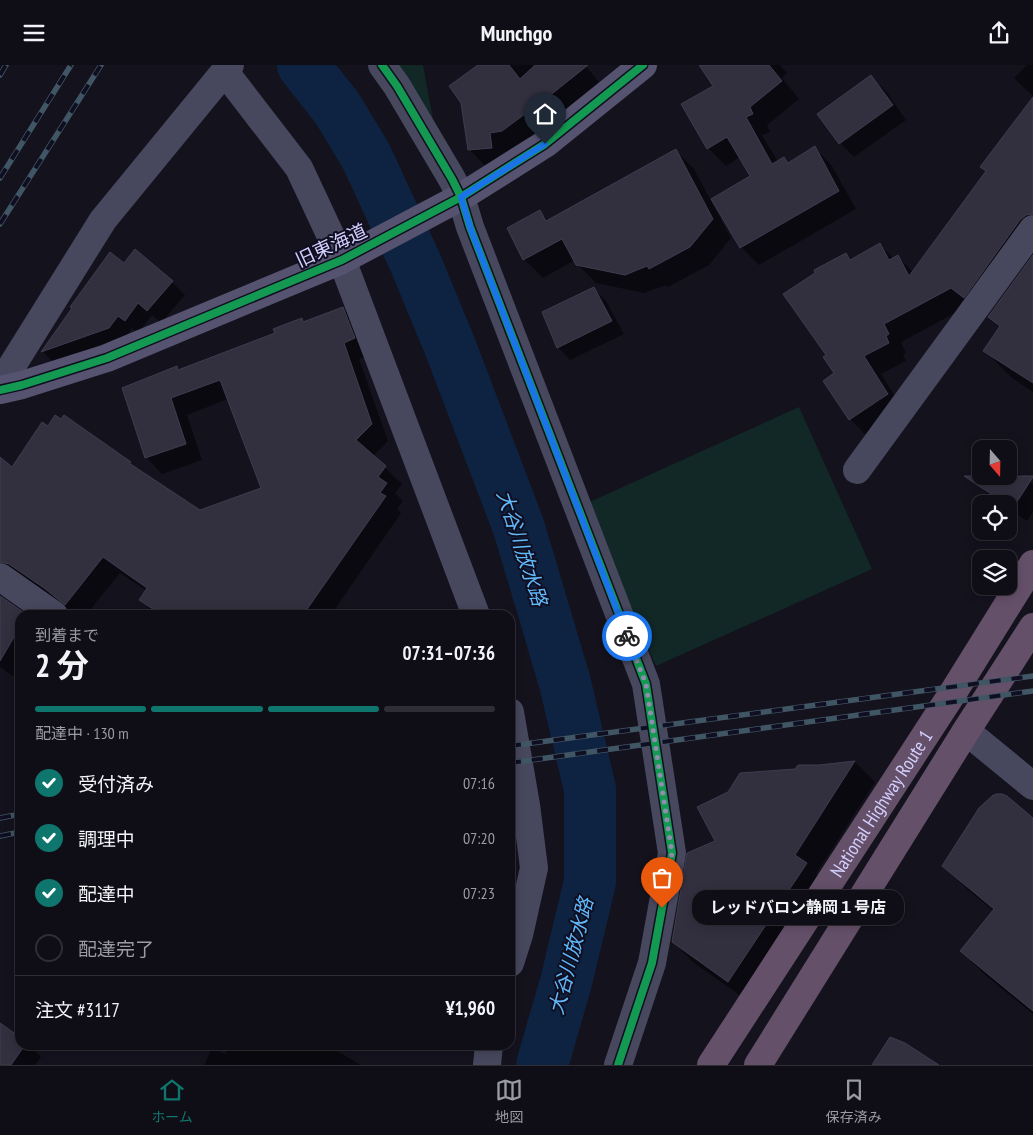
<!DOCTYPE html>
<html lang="ja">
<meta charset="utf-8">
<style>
:root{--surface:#0f0e16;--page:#18171f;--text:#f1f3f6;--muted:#9b9ca1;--line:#2f2e35;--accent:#0f766e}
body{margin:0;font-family:"PT Sans Narrow","Noto Sans JP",sans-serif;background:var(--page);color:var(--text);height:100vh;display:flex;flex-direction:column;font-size:19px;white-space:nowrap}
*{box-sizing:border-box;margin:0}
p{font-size:16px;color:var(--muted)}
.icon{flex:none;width:28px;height:28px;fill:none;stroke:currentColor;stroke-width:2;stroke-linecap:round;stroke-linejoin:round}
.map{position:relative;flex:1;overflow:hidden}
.panel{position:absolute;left:15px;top:545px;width:500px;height:440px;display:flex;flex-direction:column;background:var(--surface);border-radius:15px;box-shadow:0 2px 12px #0003,0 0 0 1px var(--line)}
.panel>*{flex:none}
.needle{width:32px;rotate:160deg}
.buttons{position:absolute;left:972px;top:375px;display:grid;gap:10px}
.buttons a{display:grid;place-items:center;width:45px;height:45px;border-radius:10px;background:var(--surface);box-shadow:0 2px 12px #0003,0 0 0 1px var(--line);font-size:25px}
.pin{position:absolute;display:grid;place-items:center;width:42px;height:42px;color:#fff;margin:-51px -21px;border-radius:50% 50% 50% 0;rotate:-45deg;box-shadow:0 0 5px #0007}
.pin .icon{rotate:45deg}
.courier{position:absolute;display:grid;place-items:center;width:50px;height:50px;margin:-25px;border:4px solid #1a73e8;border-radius:50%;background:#fff;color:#222;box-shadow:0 1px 6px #0007}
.bubble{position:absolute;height:35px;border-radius:15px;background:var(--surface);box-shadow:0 2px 12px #0003,0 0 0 1px var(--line);font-size:16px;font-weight:700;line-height:35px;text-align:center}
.headline em{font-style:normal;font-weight:700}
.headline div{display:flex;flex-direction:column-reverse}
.headline{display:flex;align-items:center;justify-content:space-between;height:85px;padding:0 20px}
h1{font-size:32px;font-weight:700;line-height:38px}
.bar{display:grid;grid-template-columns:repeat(4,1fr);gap:8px 5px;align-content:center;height:60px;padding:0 20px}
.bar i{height:6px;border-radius:4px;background:var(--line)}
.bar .current{background:var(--accent)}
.bar p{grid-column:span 4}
.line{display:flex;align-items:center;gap:12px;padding:0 20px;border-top:1px solid var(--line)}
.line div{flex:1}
ol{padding:0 20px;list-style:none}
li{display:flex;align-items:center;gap:15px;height:55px}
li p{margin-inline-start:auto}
li .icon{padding:5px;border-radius:50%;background:var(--accent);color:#fff;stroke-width:4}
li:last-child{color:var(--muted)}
li i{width:28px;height:28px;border:2px solid var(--line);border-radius:50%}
header{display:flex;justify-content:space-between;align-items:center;height:65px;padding:0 20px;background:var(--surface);font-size:22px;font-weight:700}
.dock{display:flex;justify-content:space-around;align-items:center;height:70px;border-top:1px solid var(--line);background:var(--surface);font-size:14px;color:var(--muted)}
.dock a{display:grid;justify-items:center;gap:2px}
.dock .current{color:var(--accent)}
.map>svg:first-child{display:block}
.green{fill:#112827}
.shadow{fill:#0007}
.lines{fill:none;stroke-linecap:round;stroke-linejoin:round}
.river{stroke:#0e2341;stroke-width:52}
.building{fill:#32303f;stroke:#3f3c50}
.street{stroke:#47475e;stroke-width:28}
.secondary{stroke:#555370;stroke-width:28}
.highway{stroke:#655069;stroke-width:28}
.rail-casing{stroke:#405665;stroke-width:5.5}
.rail{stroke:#100e21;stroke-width:4;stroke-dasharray:11;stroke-linecap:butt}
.cycleway-casing{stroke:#100e21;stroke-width:11}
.cycleway{stroke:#139951;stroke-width:8}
.done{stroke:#908daf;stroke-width:5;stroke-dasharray:0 9}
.route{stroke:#1a73e8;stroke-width:6}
.labels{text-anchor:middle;stroke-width:4;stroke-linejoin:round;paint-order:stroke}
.street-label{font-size:19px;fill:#d3cffe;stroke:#100e21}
.water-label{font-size:20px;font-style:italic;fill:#60b9fb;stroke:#100e21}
</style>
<header><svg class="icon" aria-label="menu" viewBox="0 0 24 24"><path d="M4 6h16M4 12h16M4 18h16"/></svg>Munchgo<svg class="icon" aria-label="share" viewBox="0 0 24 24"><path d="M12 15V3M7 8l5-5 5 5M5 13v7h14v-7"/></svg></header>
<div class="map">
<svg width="1033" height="1000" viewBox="0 0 1033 1000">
<rect width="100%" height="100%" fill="#14121d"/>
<path class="green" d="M392,0h31l13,71z
M799,342l73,162 -216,97 -73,-161z"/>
<path class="shadow" d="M480,0h105l22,27 -115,81 -23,-24z
M710,0h70l7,8 -5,5 17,21 -32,26 3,7 -8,3 16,27 6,-3 5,4 26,-15 17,18 24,43 -97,56 -18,-18 11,-70 -12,-20 -14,9 -18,-18 7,-62z
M1027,0h6v31l-19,-18z
M871,12l15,14 20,29 -52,37 -14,-14z
M1033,35v144l-63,61 -69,37 5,11 -3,1 3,7 -25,13 24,38 -37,25 -18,-18 -25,-38 11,-7 -9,-18 19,-102 6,6 28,-15 14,14 4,-2 15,15 74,-100 -5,-5z
M676,86l18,18 37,69 -22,27 -41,22 -2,-2 -22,8 -48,-10 -19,-19 -2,-4 -32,18 -19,-19 16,-47 9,9z
M1033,193v134l-21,-14 -27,-27 15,-24 -10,-10z
M124,199l48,18 13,13 -24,28 -9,-8 -14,18 -6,-5 -9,13 -67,24 -13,-13 30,-44z
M594,224l12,12 18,33 -54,26 -12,-13z
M343,243l16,17 12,30 -12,4 29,82 -15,15 29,28 -7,9 8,8 -6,8 4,4 -70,102h-175l-15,-15 6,-9 -27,-18 -34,42h-11l-48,-35 -27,13 2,6 23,16h-5v66l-20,-14v-193l12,-5 36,-41 13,-7 3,-4 66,46 6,6 64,42 62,-23 -34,-89 -41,16 15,45 -40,14 -16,-17 30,-89 4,3 96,-37 25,-14 4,3z
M1009,402l24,17v28l-6,9 -18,-12v-5h-8l-8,-5 -14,-14 30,-9z
M855,697l20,20 -59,92 10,10 -78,117 -54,-38 -21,-21 44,-101 79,-71z
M1033,755v194l-48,-39 -24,-24 33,-40 -26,-21 -24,-24z
M0,959l20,14v7h9l12,12 -6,8h-32l-3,-2z
M231,980h96l34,20h-157l8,-17 13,6z"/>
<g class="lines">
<path class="river" d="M303,0l34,43 29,48 50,108 35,85 68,179 46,155 25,106v93l-24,100 -24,83"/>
</g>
<path class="building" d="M478,0h31l11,14 15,-14h53l-40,32 -46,34 -12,2 2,15 -24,2 -7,-47 -12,-17z
M699,0h70l13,16 -32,26 3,7 -7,3 26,47 12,-7 4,6 27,-17 24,45 -99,57 -29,-49 39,-23 -23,-39 -20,12 -26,-45 32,-18z
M871,10l22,30 -54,39 -22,-30z
M1033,32v117l-7,1 -6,5 -56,78 -13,-10 -67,36 5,10 -3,2 3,7 -25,13 24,38 -39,26 -26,-39 11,-8 -11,-16 3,-2 -43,-61 32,-21 -1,-3 32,-17 4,7 30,-17 9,17 9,-5 11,21 77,-105 -6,-4z
M676,84l37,70 -23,28 -41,22 -2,-3 -22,9 -49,-10 -14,-26 -39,21 -16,-32 33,-18 6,11z
M135,184l38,32 -26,30 -9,-8 -13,18 -7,-5 -9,12 -68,24 31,-44 -2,-1 40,-55 14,11z
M1033,190v128l-50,-32 17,-25 -12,-9z
M594,222l18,34 -55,27 -15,-36z
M343,242l12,31 -11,5 28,81 -16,16 30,26 -8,11 9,6 -7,10 6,3 -83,119h-141l-23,-15 8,-12 -44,-31 -38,48 -21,-17 -35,-24 -9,-2v-105l12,10 30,-45 6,4 7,-11 6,4 3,-4 67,47 -2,1 71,47 61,-22 -41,-108 -49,18 15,46 -41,14 -23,-70 55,-22 1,4 97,-37 -2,-4 29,-11 1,4z
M964,411h69v1l-20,31 -4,-3v-1h-3z
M0,531l27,19h-7v12l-20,34z
M855,696l-60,94 12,8 -79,119 -56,-40 15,-89 28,-12 -18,-34 31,-15 12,-19 55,-4 3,-4h21z
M996,729h6l5,2 26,22v193l-73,-60 34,-42 -52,-43 37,-58 13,-12z
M0,958l20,14v8h5l-14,20h-11z
M890,972l15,6 34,22h-67z"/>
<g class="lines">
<path class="street" d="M382,0l15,21 55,93 9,18 9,30 176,457 26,169 -20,110 -34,102
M225,7l74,96 43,92 134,355
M0,320l103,-165 127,-155
M857,405l176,-241
M0,512l54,38
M510,647l16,93 8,63 -15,67 -9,28
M966,666l67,55
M487,1000l2,-20"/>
<path class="secondary" d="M0,325l22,-5 85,-27 235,-98 119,-63 84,-53 98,-79"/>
<g class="highway">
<path id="s1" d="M711,1000l243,-374 79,-127"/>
<path d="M758,1000l208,-334 67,-104"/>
</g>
<defs>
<path id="rail" d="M0,10l6,-10
M0,113l71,-113
M0,159l101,-159
M510,681l523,-70
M510,698l523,-72
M0,753l20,-4
M0,771l20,-4"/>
</defs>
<use href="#rail" class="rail-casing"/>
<use href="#rail" class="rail"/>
<defs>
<path id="cycleway" d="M382,0l15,21 55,93 9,18 9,30 176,457 26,169 -20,110 -34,102
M0,325l22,-5 85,-27 235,-98 119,-63 84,-53 98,-79"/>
</defs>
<use href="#cycleway" class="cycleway-casing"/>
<use href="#cycleway" class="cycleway"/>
</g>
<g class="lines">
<path class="done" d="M627,571l19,48 26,169 -10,55"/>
<path class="route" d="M545,79l-84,53 9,30 157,409"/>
</g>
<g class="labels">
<g class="street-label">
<text transform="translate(331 180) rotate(-25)" y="7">旧東海道</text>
<text dy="7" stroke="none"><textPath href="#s1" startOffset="312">National Highway Route 1</textPath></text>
</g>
<g class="water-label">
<text transform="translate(522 483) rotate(72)" y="7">大谷川放水路</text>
<text transform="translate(571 891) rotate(-75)" y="7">大谷川放水路</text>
</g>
</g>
</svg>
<div class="buttons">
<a><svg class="needle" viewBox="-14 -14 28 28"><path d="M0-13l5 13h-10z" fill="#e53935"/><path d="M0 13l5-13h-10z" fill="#9b9ca1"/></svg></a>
<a><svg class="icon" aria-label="locate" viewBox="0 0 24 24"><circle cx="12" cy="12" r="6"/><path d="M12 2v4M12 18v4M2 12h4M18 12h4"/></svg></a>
<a><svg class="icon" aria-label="layers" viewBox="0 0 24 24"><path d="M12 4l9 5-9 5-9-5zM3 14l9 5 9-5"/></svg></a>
</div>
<div class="pin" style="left:662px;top:843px;background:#ea580c"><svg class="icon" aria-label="bag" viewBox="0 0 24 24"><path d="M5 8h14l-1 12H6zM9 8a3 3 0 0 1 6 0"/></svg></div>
<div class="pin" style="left:545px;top:79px;background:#1f2937"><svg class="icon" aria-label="home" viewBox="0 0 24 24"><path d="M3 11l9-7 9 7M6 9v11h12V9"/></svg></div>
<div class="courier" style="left:627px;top:571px"><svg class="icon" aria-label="bike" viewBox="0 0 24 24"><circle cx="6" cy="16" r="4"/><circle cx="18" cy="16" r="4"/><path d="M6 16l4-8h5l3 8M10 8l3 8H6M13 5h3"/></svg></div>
<div class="bubble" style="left:692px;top:825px;width:212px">レッドバロン静岡１号店</div>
<section class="panel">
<div class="headline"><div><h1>2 分</h1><p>到着まで</p></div><em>07:31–07:36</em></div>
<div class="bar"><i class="current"></i><i class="current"></i><i class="current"></i><i></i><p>配達中 · 130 m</p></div>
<ol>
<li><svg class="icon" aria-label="check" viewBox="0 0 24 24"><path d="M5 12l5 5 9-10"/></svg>受付済み<p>07:16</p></li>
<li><svg class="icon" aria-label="check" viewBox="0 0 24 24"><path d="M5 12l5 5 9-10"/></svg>調理中<p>07:20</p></li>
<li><svg class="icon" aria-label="check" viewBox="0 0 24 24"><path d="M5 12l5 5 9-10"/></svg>配達中<p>07:23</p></li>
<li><i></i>配達完了</li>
</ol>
<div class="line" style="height:65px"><div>注文 #3117</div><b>¥1,960</b></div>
</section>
</div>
<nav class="dock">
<a class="current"><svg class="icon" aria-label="home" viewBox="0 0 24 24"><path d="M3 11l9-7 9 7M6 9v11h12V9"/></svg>ホーム</a>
<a><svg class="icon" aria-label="map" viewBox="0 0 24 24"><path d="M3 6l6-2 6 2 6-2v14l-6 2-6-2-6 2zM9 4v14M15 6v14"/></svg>地図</a>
<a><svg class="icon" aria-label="saved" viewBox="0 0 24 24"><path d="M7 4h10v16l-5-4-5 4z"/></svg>保存済み</a>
</nav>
